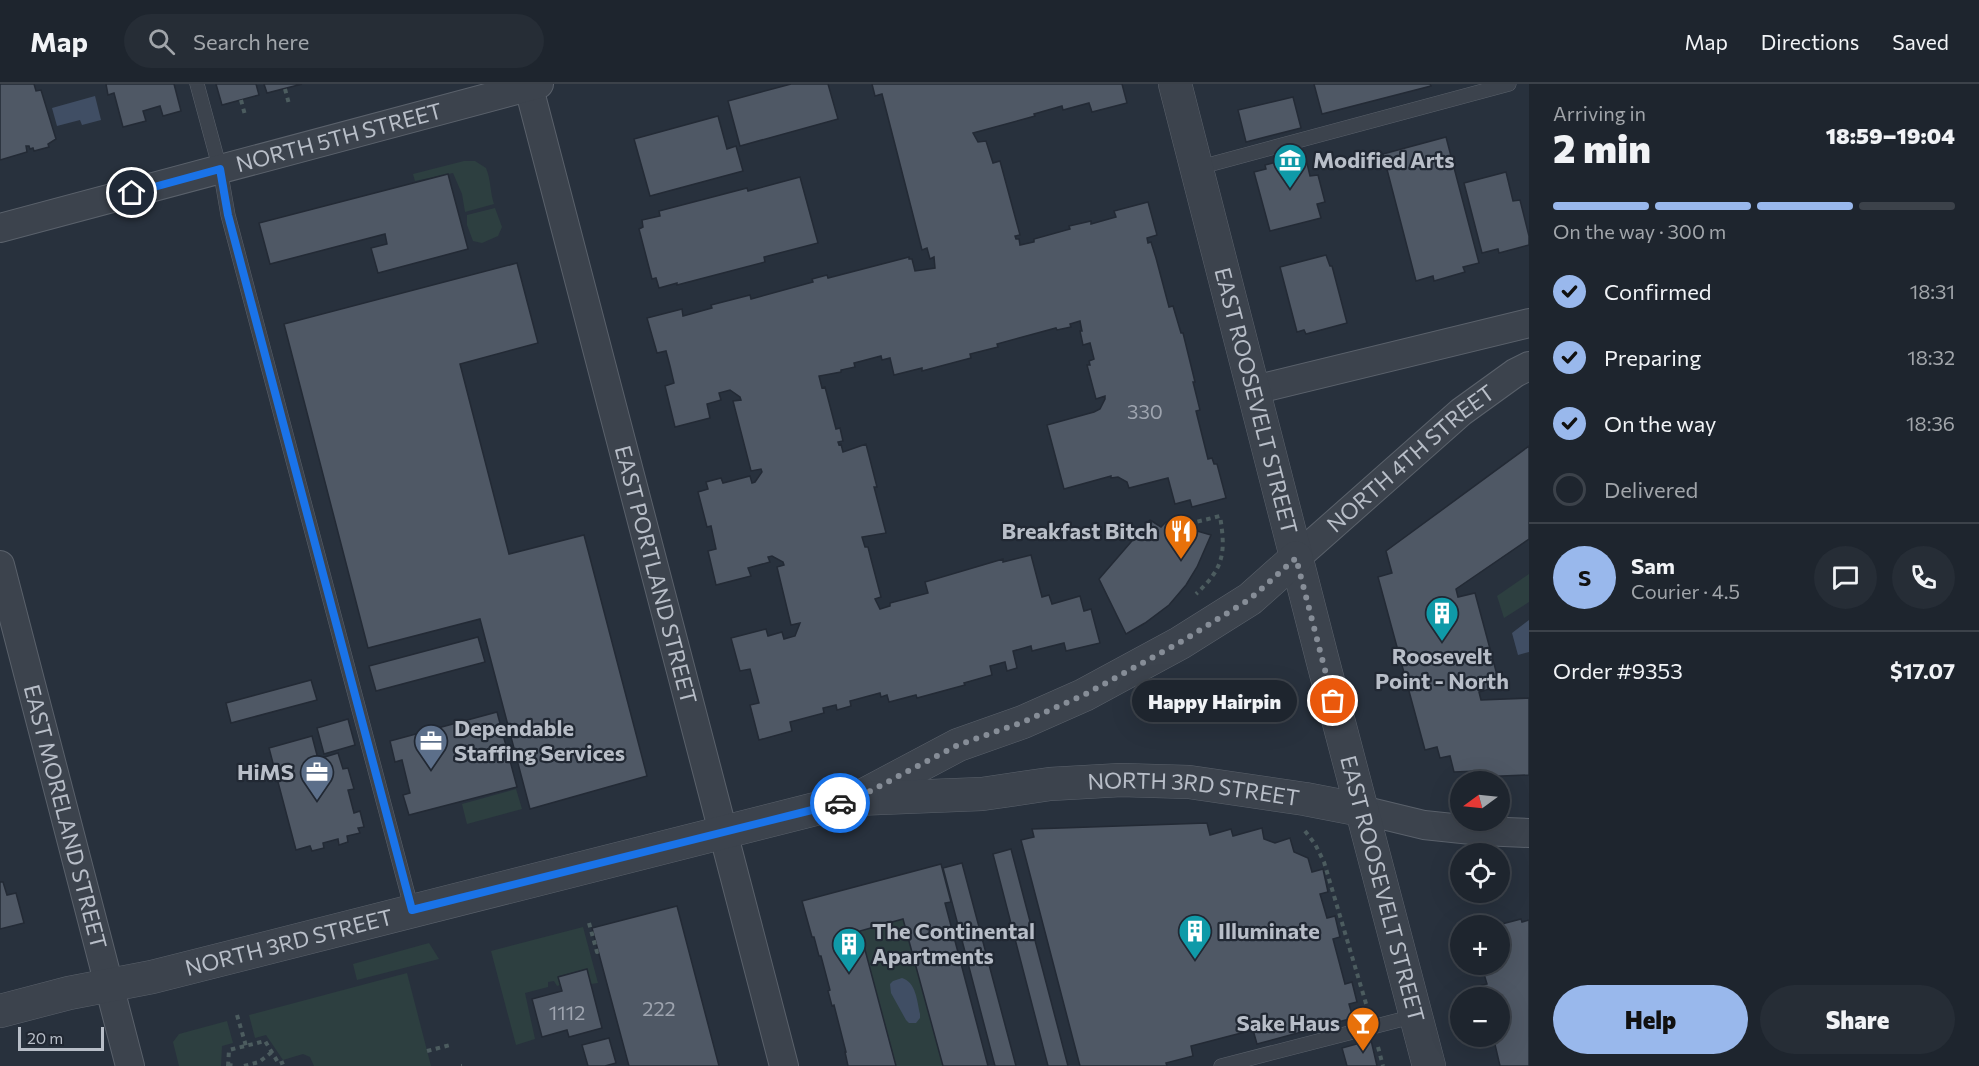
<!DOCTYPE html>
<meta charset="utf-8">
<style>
:root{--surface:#1e252e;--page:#262d36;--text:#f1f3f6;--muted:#a1a5aa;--line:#3c424a;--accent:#99b8ec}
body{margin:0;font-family:Commissioner,sans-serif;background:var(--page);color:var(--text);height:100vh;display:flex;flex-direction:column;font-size:22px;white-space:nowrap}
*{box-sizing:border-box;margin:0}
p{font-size:20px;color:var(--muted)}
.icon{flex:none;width:33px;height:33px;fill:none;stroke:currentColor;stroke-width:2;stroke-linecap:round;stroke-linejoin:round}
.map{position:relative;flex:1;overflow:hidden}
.side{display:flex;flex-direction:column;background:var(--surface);width:450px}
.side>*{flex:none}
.needle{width:39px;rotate:255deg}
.controls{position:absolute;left:1450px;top:687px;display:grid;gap:12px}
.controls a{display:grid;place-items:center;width:60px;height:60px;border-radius:50%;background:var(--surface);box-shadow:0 6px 24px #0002,0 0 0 2px var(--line);font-size:30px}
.scale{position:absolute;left:18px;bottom:15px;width:86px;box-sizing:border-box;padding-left:6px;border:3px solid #b8bec8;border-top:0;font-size:16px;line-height:21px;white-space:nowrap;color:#b8bec8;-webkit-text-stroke:4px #212833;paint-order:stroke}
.pin{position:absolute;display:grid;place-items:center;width:51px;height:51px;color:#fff;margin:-26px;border:3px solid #fff;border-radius:50%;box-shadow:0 2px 6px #0007}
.courier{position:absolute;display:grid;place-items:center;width:60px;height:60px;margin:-30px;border:4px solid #1a73e8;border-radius:50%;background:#fff;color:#222;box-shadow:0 2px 8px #0007}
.bubble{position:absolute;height:42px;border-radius:21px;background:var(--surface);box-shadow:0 6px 24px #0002,0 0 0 2px var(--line);font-size:20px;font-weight:800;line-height:42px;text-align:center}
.overview em{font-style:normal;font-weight:800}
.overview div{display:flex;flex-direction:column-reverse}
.overview{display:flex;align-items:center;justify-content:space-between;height:102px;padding:0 24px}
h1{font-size:39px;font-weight:800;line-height:45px}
.bar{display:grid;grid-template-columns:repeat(4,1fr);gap:9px 6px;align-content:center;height:72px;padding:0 24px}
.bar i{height:8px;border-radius:4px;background:var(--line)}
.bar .active{background:var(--accent)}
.bar p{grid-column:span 4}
.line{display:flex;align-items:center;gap:15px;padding:0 24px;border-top:2px solid var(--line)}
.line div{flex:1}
.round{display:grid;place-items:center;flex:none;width:63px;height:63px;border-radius:32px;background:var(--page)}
ol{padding:0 24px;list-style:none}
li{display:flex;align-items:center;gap:18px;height:66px}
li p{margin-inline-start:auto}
li .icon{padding:6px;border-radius:50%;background:var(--accent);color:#111;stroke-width:4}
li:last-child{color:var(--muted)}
li i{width:33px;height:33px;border:3px solid var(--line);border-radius:50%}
.button{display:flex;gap:12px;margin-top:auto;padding:12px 24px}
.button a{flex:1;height:69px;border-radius:36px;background:var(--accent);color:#111;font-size:24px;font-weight:800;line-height:69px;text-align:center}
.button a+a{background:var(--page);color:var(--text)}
header{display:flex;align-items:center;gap:36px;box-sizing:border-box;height:84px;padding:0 30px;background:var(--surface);border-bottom:2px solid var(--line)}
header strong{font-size:28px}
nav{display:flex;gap:33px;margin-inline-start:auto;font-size:21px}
.search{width:420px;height:54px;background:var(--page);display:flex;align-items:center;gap:15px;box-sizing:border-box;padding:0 21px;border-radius:33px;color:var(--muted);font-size:22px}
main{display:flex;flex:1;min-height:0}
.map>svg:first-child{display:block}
.green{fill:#2d3f40}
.water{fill:#404e64}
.building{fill:#4f5865;stroke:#232a35;stroke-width:1.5}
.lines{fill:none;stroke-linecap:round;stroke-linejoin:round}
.service-casing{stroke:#5a616b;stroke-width:15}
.minor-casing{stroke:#5a616b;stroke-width:30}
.tertiary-casing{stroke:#5a616b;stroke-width:34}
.path{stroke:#4c5c5f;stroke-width:4;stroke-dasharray:4.5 4.5;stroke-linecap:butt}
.service{stroke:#3c434d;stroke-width:14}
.minor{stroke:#3c434d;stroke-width:28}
.tertiary{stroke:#3c434d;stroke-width:33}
.done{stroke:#868d97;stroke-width:6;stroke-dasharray:0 10.8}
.route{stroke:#1a73e8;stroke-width:8}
.labels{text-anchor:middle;stroke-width:4.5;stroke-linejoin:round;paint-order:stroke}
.number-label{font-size:20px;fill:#9ea4af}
.street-label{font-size:22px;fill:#b8bec8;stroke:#212833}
.poi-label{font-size:22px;font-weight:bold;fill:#b8bec8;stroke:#212833;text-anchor:start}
</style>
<header>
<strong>Map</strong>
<div class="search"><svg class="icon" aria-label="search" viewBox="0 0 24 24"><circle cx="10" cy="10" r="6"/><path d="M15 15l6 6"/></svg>Search here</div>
<nav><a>Map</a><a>Directions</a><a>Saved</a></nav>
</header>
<main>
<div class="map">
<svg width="1529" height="982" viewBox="0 0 1529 982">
<rect width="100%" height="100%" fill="#28313d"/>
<path class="green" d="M464,77h11l11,7c5,12 4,24 8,36l-29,8 -3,-18 -9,-21 -38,8 -2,-7z
M495,124l7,19 -4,9 -16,7 -9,-2 -6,-16v-10z
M1529,490v28l-25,16 -7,-22z
M516,705l6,20 -55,15 -5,-20z
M903,835l40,147h-47l-36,-135z
M583,843l15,56 -7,1 -5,-15 -28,7 2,9 -3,1 -3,-5 -6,1v5l-23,6 10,46 -19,6 -25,-94z
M429,859l10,16 -82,21 -4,-16z
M407,889l24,93h-117l-4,-9 -7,-3 -20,6 -17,-25 -11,3 -6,-23z
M227,937l6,22 -11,3 -1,20h-42l-6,-24 6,-8z"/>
<path class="water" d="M95,12l6,24 -19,5 -2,-5 -23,6 -5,-18z
M1529,536v32l-11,3 -6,-22z
M902,894c14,4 15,23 18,36v4l-4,5h-7l-3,-3 -15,-27 -1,-9 3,-3z"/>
<path class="building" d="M0,0h34l2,7 5,-1 15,49 -8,5 1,3 -15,4 -1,-3 -3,1 -1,-3h-3l1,6 -27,8z
M106,0h68l7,27 -18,5 -3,-10 -17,5 3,10 -23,6 -9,-34 -6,2z
M216,0h40l3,11 -37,10z
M264,0h38l-35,9z
M791,0h37l10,35 -98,27 -12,-45z
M872,0h250l5,19 -35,9 -3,-9 -26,7 -1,-4 -28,8 1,2 -62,17 5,9 8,-1 7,22 7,-2 20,74 -5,1 1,3h3l1,6 14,-3v-3l36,-10 -1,-3 22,-5v3l25,-7 -2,-6 34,-9 9,33 -10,3 1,5 3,-1 5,16 13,49 4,-1 8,27h2l12,49h-2l7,28 -4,1 12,48 4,-1 2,6h3l9,34 -34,9 -2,-7 -15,4 -7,-26 -39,10 -2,-6 -9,-5 -7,1v-2l-47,13 -17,-64 47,-13 6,-3 5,-10v-3l-9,3 -9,-34h3l-1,-4 5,-2 -4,-16 -7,2 -3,-14h2l-2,-10 -10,3 1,3 -14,3 -1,-2 -59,16 1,3 -28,7 1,4 -49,13v-3l-28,7 -4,-17 -8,2 -1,-4 -27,7 1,4 -14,3v2l-22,4 3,12 3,-1 11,42 4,-1 3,13 -5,1 1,3 2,-1 2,8 23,-8 11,43h-3l12,46 -24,4 3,10h3l3,12 10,38 -6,2 5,10 10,-3v-3l38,-10 -3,-11 78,-23v3l28,-7 11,42 7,-2 3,9 28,-8 4,15 7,-2 9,34 -34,8 -2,-8 -32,8 -1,-5 -18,5 4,17 -10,3 -2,-9 -15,4 2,9 -28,8 1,2 -48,13 -1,-3 -27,7 -2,-7 -6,2 -1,-4 -30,8 1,5 -14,4 -1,-5 -13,3 1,5 -34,9 2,9 -33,9 -9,-35 9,-2 -9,-34 -10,2 -9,-33 35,-9 2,7 14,-4 2,7 11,-3 5,-13 -9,2 -14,-58 7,-2 -1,-3 -11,-6 -4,1 2,5 -22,6 3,8 -35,9 -8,-34 8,-2 -5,-23 -4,1 -9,-35 10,-3 -2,-7 15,-4 2,5 27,-7 2,7 3,-1 7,-10 -1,-3 -10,2 -18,-70 8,-1 -1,-3 -10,-7 -11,3 2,7 -14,4 3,14 -35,9 -10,-41 9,-3 -4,-17 -4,-15 -9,2 -10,-35 35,-9 1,7 29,-8 -1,-3 39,-10 1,4 62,-17 -1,-3 15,-4 1,3 81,-21v2h3l3,12 20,-3 -1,-11 -4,2 -3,-11 -5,2 -40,-156 -7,2z
M1314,0h116l1,2 -109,28z
M1293,13l8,31 -55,14 -8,-32z
M718,32l9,33 9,-3 7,25 -93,25 -16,-57z
M1446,53l33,126 -16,4 2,5 -31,9 -1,-5 -17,5 -33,-127z
M1305,71l5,21 8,-1 7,27 -8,2 4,14 -51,13 -16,-59 12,-3 -1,-4z
M1506,88l7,29 7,-1 9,36v9l-30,8 -1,-4 -16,4 -18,-70z
M448,90l20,75 -90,24 -7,-25 16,-4 -2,-10 -115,30 -11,-41z
M800,93l18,66 -54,14 1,5 -88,23v-2l-18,5 -3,-10 -4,1 -13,-50 4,-2 -1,-7 18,-4 -1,-5 88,-23 1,3z
M1326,171l4,11h2l15,57 -41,11 -2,-4 -7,2 -17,-65z
M517,179l21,80 -78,21 49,190 75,-19 63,241 -117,33 -50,-190 -112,29 -84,-324z
M1529,362v93l-73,50 2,8 17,-4 25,93 -21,6 2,8 48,-2v77l-52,2v-6l-23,1 -4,-16 -10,2 -3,-11 -12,3 -47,-173 14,-4 -6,-22z
M1150,436l11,7 5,-5 45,13 -14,32 -11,18 -17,20 -24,18 -19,11 -27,-55z
M478,553l7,25 -109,29 -7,-25z
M311,596l6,20 -86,23 -5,-20z
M497,628l20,75 -108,28 -6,-20 7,-2 -8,-33 -7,2 -5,-21z
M348,635l7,26 -31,9 -7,-26z
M312,652l6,23 20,-6 5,16 5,-1 6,21 -6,1 6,23 6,-2 4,16 -6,1 2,5 -13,3 1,6 -9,3 -1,-6 -15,4 1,5 -12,3 -2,-5 -14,4 -27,-102z
M1207,739l3,12 21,-6 2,7 29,-8 2,11 11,4 15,-5 4,14 14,6 4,14 11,-3 5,23 -8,2 7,24 8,-2 5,21 -7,2 12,45 7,-2 5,20 -8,2 4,14 -96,26 -4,-14 -62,16 2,10 -27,7 1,3h-87l-59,-226 13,-3 -2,-8z
M1011,765l57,217h-20l-55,-212z
M962,779l54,203h-21l-52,-198z
M941,780l10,38 -6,1 43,163h-45l-40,-147 -43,12 36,135h-48l-3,-14h1l-12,-47 -2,1 -4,-15 2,-1 -9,-34h-2l-5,-19h-2l-10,-36z
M0,798h3l4,13 9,-2 8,30 -24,6z
M677,822l42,160h-90l-37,-138z
M1521,835l1,3 7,-2v146h-29l-7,-30h7v-38h-18l-3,-12 8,-2 -6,-20h19v-24h2l-2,-14 -2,-1z
M587,885l15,59 -33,9 -2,-7 -25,7 -10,-38 30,-8 -4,-14z
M609,954l7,25 -11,3h-17l-6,-21z
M1371,956l6,26h-30l-5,-18z"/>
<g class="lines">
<defs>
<path id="service" d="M197,0l23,85 8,46 184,695
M1197,84l312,-84
M1221,982l194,-50"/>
<g id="minor">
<path id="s1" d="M528,0l256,982"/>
<path id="s2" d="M0,144l539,-144"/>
<path d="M1254,306l275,-67"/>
<path id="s3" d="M1296,474l165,-146 54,-39 14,-7"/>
<path id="s4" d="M0,481l130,501"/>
<path d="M1362,726l62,15 57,6 48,2"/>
</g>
<g id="tertiary">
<path id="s5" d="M1175,0l147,574 107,408"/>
<path d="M862,712l96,-51 65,-23 61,-27 96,-52 70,-44 46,-41"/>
<path id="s6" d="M0,927l69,-18 83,-16 703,-178 127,-5 68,-10 71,-4 68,2 116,17 57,11"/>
</g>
</defs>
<use href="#service" class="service-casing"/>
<use href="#minor" class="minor-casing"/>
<use href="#tertiary" class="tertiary-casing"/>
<path class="path" d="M285,5l4,15
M241,16l4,15
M1180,442l40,-10c6,37 4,52 -24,78
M1305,747l10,13 9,18 43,145
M589,839l8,29 2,-1
M237,931l9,31
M1378,963l5,19
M427,967l23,-6
M228,981l8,1
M228,982l1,-16 36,-9 14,23 5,-2
M244,982l15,-4 13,-10
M461,982h1"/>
<use href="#service" class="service"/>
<use href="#minor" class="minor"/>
<use href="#tertiary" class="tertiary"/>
</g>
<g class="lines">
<path class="done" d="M840,719l15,-4 103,-54 65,-23 61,-27 95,-52 71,-44 46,-41 37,143"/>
<path class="route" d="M132,109l88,-24 8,46 184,695 428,-107"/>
</g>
<defs>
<symbol id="museum-pin" viewBox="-11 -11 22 30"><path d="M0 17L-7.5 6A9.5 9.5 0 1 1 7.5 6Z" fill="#0f9aa8" stroke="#212833"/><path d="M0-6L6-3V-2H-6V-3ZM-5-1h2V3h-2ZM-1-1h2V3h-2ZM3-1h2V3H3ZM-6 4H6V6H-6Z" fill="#fff"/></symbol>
<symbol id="restaurant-pin" viewBox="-11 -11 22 30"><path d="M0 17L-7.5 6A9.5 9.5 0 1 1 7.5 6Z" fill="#e8710a" stroke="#212833"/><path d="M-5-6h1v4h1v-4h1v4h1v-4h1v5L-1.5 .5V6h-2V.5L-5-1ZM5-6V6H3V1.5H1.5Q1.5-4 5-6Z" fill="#fff"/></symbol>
<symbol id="building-pin" viewBox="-11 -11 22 30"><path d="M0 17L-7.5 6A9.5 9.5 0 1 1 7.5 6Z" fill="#0f9aa8" stroke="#212833"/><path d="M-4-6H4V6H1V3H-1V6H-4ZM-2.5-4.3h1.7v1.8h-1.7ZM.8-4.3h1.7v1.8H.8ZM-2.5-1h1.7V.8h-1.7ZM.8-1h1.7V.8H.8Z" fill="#fff"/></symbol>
<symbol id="office-pin" viewBox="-11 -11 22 30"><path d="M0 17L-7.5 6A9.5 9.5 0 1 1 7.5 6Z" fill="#5c6f8a" stroke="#212833"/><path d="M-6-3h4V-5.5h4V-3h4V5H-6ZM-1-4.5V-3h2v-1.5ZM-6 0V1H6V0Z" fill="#fff"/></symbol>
<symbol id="bar-pin" viewBox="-11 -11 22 30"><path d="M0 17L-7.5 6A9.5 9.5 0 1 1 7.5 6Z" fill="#e8710a" stroke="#212833"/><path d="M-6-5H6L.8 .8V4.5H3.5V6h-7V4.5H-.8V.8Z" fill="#fff"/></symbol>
</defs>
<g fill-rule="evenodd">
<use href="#museum-pin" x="1271" y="57" width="38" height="52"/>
<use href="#restaurant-pin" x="1162" y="428" width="38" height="52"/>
<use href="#building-pin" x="1423" y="510" width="38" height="52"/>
<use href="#office-pin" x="412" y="638" width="38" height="52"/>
<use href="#office-pin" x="298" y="669" width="38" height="52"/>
<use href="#building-pin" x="1176" y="828" width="38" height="52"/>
<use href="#building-pin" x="830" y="841" width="38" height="52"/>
<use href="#bar-pin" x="1344" y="920" width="38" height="52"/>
</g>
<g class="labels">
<g class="number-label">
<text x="1145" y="335">330</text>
<text x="659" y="932">222</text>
<text x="567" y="936">1112</text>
</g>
<g class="street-label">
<text dy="8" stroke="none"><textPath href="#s2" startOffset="351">NORTH 5TH STREET</textPath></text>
<text dy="8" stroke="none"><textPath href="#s5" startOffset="327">EAST ROOSEVELT STREET</textPath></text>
<text dy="8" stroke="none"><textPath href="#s3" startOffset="152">NORTH 4TH STREET</textPath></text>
<text dy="8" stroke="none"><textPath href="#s1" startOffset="507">EAST PORTLAND STREET</textPath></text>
<text dy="8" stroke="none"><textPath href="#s6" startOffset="1221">NORTH 3RD STREET</textPath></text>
<text dy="8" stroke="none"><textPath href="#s4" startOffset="260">EAST MORELAND STREET</textPath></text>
<text dy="8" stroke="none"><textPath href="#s5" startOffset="831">EAST ROOSEVELT STREET</textPath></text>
<text dy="8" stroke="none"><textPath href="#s6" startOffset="297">NORTH 3RD STREET</textPath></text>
</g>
<g class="poi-label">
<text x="1313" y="84">Modified Arts</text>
<text x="1158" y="455" text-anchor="end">Breakfast Bitch</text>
<text x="1442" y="580" text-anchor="middle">Roosevelt<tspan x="1442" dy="25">Point - North</tspan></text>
<text x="454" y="652">Dependable<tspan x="454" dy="25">Staffing Services</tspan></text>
<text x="294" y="696" text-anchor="end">HiMS</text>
<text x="872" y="855">The Continental<tspan x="872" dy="25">Apartments</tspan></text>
<text x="1218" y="855">Illuminate</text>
<text x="1340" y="947" text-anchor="end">Sake Haus</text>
</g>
</g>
</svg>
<div class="controls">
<a><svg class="needle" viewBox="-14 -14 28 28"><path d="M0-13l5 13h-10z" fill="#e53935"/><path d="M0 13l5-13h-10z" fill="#a1a5aa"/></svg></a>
<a><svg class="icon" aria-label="locate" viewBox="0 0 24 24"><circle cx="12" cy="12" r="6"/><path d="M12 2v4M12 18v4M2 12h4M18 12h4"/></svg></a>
<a>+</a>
<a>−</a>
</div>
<div class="scale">20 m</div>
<div class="pin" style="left:1333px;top:617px;background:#ea580c"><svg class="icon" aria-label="bag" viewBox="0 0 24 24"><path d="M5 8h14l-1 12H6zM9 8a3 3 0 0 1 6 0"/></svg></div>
<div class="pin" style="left:132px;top:109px;background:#1f2937"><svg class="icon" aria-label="home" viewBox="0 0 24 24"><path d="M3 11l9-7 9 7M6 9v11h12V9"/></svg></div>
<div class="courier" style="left:840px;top:719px"><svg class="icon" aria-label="car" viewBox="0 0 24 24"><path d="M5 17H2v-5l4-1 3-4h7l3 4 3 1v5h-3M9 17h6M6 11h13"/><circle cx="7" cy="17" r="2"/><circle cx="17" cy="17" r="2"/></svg></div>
<div class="bubble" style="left:1132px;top:596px;width:165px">Happy Hairpin</div>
</div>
<section class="side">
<div class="overview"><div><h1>2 min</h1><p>Arriving in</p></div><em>18:59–19:04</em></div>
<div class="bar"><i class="active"></i><i class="active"></i><i class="active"></i><i></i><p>On the way · 300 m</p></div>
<ol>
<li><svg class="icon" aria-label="check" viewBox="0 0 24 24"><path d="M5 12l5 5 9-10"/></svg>Confirmed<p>18:31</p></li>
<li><svg class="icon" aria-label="check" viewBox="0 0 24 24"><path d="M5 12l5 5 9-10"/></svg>Preparing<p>18:32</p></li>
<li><svg class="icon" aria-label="check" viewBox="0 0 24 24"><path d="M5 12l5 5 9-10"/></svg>On the way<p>18:36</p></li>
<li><i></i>Delivered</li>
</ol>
<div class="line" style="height:108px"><b class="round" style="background:var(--accent);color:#111">S</b><div><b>Sam</b><p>Courier · 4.5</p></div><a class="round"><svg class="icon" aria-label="chat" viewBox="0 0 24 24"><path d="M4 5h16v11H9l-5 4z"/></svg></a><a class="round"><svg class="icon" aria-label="phone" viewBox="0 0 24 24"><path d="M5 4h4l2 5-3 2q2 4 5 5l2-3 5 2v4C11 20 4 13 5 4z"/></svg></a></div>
<div class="line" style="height:78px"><div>Order #9353</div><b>$17.07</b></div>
<div class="button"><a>Help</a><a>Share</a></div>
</section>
</main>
